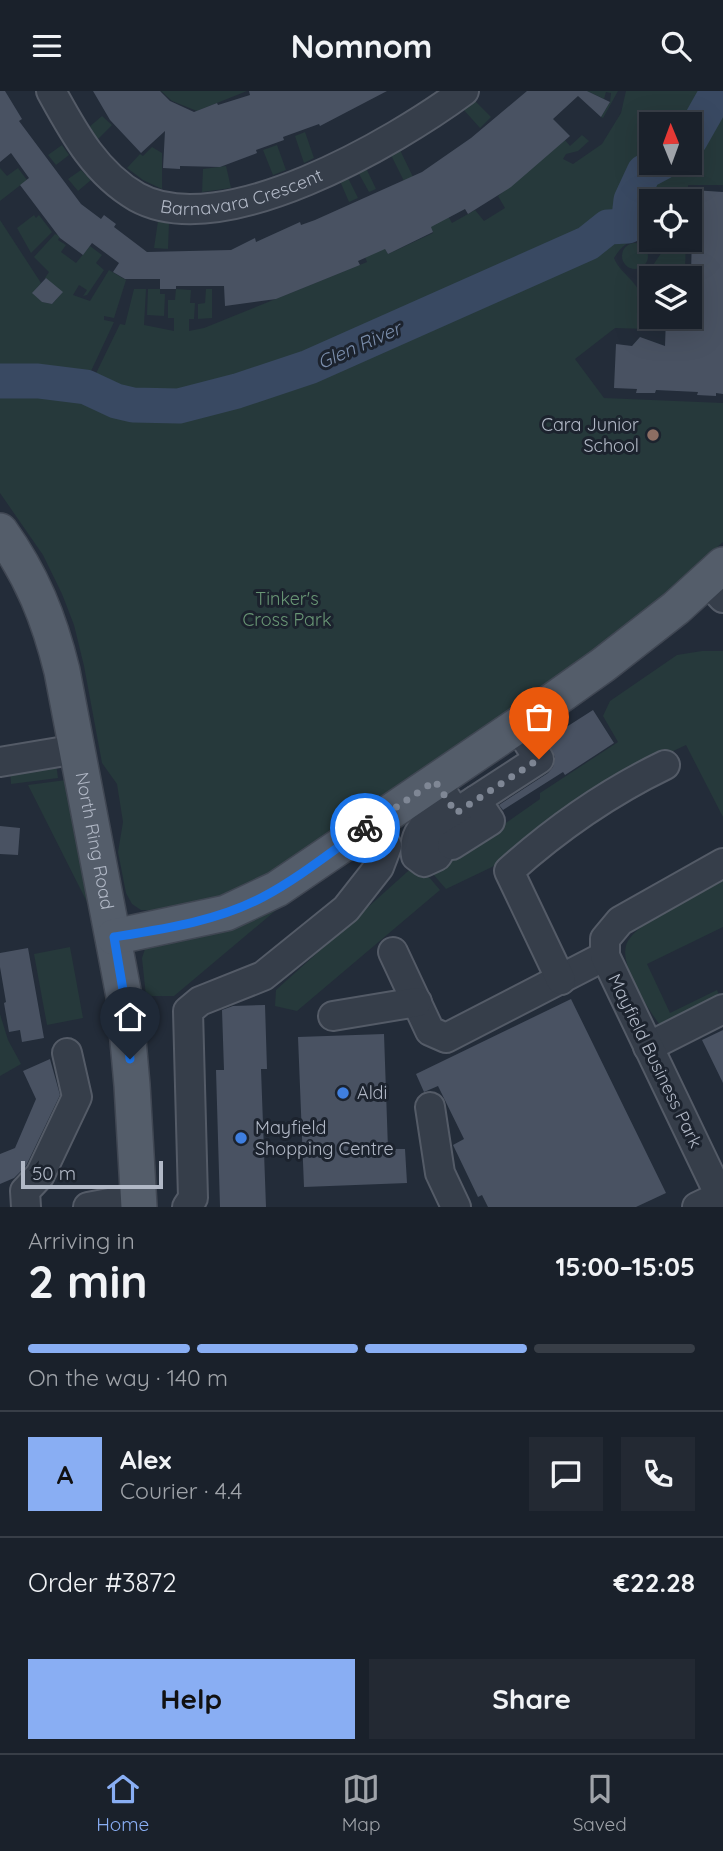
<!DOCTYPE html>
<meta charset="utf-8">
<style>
:root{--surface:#1a212b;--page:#232933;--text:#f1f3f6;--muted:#9fa3a9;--line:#383e47;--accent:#89aef3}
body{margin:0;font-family:Quicksand,sans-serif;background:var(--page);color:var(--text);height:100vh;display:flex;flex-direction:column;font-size:26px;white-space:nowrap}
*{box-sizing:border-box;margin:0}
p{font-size:23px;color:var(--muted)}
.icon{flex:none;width:38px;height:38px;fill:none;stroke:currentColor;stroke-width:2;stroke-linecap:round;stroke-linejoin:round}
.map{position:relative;height:1116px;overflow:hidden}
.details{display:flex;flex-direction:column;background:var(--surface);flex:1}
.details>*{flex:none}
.needle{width:46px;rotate:359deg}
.controls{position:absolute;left:639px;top:21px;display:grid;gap:14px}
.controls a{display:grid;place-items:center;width:63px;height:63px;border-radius:0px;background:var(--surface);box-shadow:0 7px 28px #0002,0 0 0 2px var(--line);font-size:35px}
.scale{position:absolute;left:21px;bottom:18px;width:142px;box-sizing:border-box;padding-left:7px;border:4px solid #b1b8c6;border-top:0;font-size:19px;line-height:24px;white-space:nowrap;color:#b1b8c6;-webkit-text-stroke:5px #1c232e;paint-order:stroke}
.pin{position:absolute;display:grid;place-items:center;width:60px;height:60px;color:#fff;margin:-72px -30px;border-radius:50% 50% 50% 0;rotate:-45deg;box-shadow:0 0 7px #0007}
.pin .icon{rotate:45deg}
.courier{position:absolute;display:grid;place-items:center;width:70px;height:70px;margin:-35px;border:5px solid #1a73e8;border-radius:50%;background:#fff;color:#222;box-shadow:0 2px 9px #0007}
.head em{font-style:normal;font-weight:800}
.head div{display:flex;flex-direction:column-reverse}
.head{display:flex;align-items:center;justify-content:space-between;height:119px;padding:0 28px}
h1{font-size:46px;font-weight:800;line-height:52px}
.bar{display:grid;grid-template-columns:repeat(4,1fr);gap:10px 7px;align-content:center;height:84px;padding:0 28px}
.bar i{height:9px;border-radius:5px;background:var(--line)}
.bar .on{background:var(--accent)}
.bar p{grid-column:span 4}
.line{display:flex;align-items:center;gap:18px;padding:0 28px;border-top:2px solid var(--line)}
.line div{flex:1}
.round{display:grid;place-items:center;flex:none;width:74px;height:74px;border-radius:0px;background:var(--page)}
.primary-button{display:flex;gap:14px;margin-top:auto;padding:14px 28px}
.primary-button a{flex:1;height:80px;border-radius:0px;background:var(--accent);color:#111;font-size:28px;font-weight:800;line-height:80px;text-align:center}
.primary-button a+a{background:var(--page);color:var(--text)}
header{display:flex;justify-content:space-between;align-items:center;height:91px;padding:0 28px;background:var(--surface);font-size:32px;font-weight:800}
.tabs{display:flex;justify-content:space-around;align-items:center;height:98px;border-top:2px solid var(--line);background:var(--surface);font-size:19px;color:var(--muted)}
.tabs a{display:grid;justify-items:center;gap:4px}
.tabs .on{color:var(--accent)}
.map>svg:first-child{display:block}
.green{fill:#26393b;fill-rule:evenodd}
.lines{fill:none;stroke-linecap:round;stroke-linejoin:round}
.river{stroke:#394962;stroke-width:35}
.building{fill:#495262}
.minor-casing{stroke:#545b67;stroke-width:32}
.major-casing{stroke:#404753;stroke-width:38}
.minor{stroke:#363e4a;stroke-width:28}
.major{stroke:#545d6a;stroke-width:35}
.done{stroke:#7f8795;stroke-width:7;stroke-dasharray:0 12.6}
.route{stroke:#1a73e8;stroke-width:9}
.education-dot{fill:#8d6e63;stroke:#1c232e;stroke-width:2.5}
.shop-dot{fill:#3f7fe0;stroke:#1c232e;stroke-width:2.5}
.labels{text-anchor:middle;stroke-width:6;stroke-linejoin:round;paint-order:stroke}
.street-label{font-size:18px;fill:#b1b8c6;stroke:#1c232e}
.poi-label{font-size:18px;fill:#b1b8c6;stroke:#1c232e;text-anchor:start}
.park-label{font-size:18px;fill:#699675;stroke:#1c232e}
.water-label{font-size:19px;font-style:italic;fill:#7b8eac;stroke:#1c232e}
</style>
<header><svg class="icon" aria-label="menu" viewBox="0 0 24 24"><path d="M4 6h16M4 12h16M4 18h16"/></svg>Nomnom<svg class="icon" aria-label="search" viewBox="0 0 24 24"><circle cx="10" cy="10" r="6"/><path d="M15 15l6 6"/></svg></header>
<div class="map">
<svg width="723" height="1116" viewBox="0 0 723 1116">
<rect width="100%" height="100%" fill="#232c39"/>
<path class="green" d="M149,0h98l-50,20 -25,-10 -11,-10 -14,14z
M587,0h31l-15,27 -2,-1 9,-15 1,-9 -5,-1 -2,7z
M626,0h97v94h-35v16h-37v26l-10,8 -2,5c-13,2 -18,7 -25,18 4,10 11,15 18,23 13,15 17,28 17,48l-34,-1 -40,31 29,39 119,5v139l-107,95 -284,195 -79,52 -33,13 -55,14 -24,-1 -9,-6 -6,-11 -8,-41 5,-30 -6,-38 -15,-21 -18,-97 -10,-41 -12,-31 -19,-39 -43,-62v-273l41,63 -8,10 9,9 10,2 10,-11 -17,-15 4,-6 -15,-15 21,-23 5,2 -2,4 8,5 -5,7 15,11 14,-17 12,9 -6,8 8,7 -17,25 -4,1 4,-6 -8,-5 -6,10 17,6 19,-31 17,10 -12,38 -10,-2v4l10,2 -22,47 -13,23 6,4 35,-72 5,1 9,-36h12l-2,36 30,6v-13h-6v-18h7l1,-11 15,1 -1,13h5l-1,16h-5v12l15,-3 163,-66 -3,-8 17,-13 7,13 45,-21 -13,-28 17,-8 15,26 23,-13 9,11 21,-13 -7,-12 67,-56 5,6 12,-11 7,6 -11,10 -12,3 -3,5 10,5 29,-20 19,-31zM651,33h39v39h-39z
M474,9l17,17 -11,11 -17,-19z
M102,25l10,9 -15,15 -9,-12z
M305,41l9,26 -10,5 -9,-27z
M62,54l7,10 -13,10 -8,-10z
M277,54l9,25 -13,5 -10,-25z
M152,56l10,6v36l-19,-9 -16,-12 13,-14 3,2z
M400,59l13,27 -9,4 -13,-26z
M226,75l5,22 -29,4 1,-23z
M0,77l7,8 11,-8 9,12 -27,21z
M366,77l10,21 -7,3 -11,-20z
M81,79l10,10 -13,11 -10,-12z
M348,87l10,20 -9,4 -9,-21z
M34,124l2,3 3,-3 13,17 -21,21 -14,-25z
M158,130l11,2 -1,26 -14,-1z
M668,149h18l-1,32c-13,1 -21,6 -34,6v24c-15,-29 8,-38 17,-62z
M622 165a13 13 0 1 1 26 0a13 13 0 1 1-26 0Z
M148,198h12v5h5l-1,22 -17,-1z
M206,198h6v29l-14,1v-15l7,-1z
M702,560h21v166l-37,-72 -51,24 -57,36 -86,62 -46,22 -13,-15 107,-75v-6l78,-51 -15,-26 7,-15 67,-46z
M56,672l2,15 -47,6 -1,-15z
M66,689l24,124h-2l-60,-119z
M417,772l23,27 -143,121 -22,-5 1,-16z
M723,788v48l-76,37 23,49 47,-23 3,7 -52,28h-8c-12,-16 -40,-59 -34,-79 6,-24 75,-51 97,-67z
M287,810l-113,95h-28l-4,-38 3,-9 37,-10z
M70,856l13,71 -36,7 -13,-71z
M0,923l8,26 13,24 -21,12z"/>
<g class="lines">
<path class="river" d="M690,49l26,-46 5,-3
M0,290h38l48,6 30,14 17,4 46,1 58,-15 72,-24 279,-124 20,-16 20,-1 3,-26 13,-28 17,-9"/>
</g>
<path class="building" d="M0,0h5l17,28 -3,2 62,83 20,15 3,-4 12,9 -2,3 33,25 84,-2 24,-12 1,4 44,-20 1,3 14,-5 107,-48 49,-34 56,-47h60l23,11 -9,15 -23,-21 -25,23 17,17 -59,51 -43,27 -3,-5 -34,18 2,5 -45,22 -3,-5 -27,12 2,4 -84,34 -51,7 -1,-20h-48v3h-16v-10h-35l-12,-7 6,-9 -27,-20 -9,12 -23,-17 -40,-53 9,-7 -18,-25 -11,9z
M93,0h67l10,10 24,11 23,-9 1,2 32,-10 -1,-4h138l-67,35 -1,-2 -36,13 1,3 -28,10 1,3 -37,14 -40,-1v3l-17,-1 2,-37 -24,22 -31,-33z
M693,99l30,2v202l-7,-1v3l-19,-1 1,-3 -42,-2 -1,3h-19l1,-4 -23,-1 2,-44 16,2 8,-9 25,9 1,-29h24z
M46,187l17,14 -11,12 -10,-2 -10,-9z
M593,619l21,33 -49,32 -2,-3 -60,38 -4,-5 49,-32 5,-6 2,-10 -9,-17z
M0,735l20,2 -2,27 -18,-1z
M28,857l16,90 -22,4 -2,-12 -11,2 -5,-29 2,-1 -6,-35v-14z
M571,908l95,194 -30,14h-148l-6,-12 -4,2 -25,-52 11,-6 -26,-53 -14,6 -8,-18z
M265,914l2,64h-6l5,138h-46l-4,-137h8l-2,-60 11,-4z
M723,939v53l-21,-43z
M384,943l4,115h17l2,34 -103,4 -6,-150z
M50,968l10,36 -34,71 -12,12 -14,6v-30l15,-6 21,-49 -13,-28z"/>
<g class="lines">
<defs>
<g id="minor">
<path id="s1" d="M51,0c22,40 44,82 86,106 85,47 258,-55 327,-106"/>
<path d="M707,490l16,17"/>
<path d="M0,671l77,-13"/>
<path d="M435,690l21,32 83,-54 -22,-33"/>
<path d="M451,714c-19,13 -40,25 -35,51l8,6 13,-6 14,-22 13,-8 -8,-13"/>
<path d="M452,754l38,-24 -14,-21"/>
<path d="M393,861l37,79 16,7 159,-82"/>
<path d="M561,889l-52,-109c48,-43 98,-78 156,-106"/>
<path d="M333,925l84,-14"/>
<path d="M648,956l75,-38"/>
<path d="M430,1016l10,66 16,34"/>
<path d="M26,1116l-1,-16 15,-16 37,-78 -10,-44"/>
<path d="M88,1116l37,-7h13"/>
<path d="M187,1116l6,-9 -5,-187 12,-10 63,-25 83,-67 33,-42 8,-21 -13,-24"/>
<path d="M697,1116l23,-11 -115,-240v-17l15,-18 103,-58"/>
</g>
<g id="major">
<path id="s2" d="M0,440c32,45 49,87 62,140l62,325 8,89 7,122"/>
<path d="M114,846l112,-24 51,-24 240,-163 86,-61 73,-57 47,-43"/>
</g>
</defs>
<use href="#minor" class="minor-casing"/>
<use href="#major" class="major-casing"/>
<use href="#minor" class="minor"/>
<use href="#major" class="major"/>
</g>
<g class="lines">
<path class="done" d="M365,737l70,-47 21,32 83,-54"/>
<path class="route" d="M130,968l-6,-63 -10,-59c50,-8 104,-16 149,-40 36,-19 69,-46 102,-69"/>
</g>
<circle class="education-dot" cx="653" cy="344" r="7"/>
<g class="shop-dot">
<circle cx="343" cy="1002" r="7"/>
<circle cx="241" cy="1047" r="7"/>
</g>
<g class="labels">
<g class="street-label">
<text dy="6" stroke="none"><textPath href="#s1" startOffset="247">Barnavara Crescent</textPath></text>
<text dy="6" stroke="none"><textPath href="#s2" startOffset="327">North Ring Road</textPath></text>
<text transform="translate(655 970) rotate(64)" y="6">Mayfield Business Park</text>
</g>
<g class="poi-label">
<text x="639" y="340" text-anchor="end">Cara Junior<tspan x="639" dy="21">School</tspan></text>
<text x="357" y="1008">Aldi</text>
<text x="255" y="1043">Mayfield<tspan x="255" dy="21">Shopping Centre</tspan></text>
</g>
<g class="park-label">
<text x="287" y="514">Tinker's<tspan x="287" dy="21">Cross Park</tspan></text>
</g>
<g class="water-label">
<text transform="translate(359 254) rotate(-24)" y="7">Glen River</text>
</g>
</g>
</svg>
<div class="controls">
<a><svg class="needle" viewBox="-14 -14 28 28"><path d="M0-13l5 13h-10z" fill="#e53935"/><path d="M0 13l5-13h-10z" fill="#9fa3a9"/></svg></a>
<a><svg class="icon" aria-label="locate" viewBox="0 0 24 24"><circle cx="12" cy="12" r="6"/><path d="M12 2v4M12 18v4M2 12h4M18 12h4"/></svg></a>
<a><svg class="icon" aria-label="layers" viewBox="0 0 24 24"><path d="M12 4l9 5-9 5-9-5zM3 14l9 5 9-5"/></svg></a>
</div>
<div class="scale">50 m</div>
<div class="pin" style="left:539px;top:668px;background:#ea580c"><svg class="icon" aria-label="bag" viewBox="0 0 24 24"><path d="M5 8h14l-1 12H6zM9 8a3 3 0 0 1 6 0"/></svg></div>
<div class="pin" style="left:130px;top:968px;background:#1f2937"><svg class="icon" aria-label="home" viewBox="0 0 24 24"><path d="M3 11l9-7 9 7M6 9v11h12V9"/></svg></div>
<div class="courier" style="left:365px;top:737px"><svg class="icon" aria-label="bike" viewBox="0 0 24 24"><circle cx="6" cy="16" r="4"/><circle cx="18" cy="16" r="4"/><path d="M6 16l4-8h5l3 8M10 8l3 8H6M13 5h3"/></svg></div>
</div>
<section class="details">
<div class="head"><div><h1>2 min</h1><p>Arriving in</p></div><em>15:00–15:05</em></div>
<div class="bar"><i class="on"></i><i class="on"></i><i class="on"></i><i></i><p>On the way · 140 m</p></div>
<div class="line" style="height:126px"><b class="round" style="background:var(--accent);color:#111">A</b><div><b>Alex</b><p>Courier · 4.4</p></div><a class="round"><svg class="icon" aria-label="chat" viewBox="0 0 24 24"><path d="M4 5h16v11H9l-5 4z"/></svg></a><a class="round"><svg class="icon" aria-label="phone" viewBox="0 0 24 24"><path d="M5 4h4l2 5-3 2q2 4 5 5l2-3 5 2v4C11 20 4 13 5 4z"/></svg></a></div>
<div class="line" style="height:91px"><div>Order #3872</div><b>€22.28</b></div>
<div class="primary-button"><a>Help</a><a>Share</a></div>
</section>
<nav class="tabs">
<a class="on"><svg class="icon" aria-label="home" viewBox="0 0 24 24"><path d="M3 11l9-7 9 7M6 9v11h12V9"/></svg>Home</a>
<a><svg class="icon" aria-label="map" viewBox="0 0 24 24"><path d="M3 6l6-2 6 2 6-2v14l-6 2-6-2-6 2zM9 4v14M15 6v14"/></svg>Map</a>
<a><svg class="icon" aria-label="saved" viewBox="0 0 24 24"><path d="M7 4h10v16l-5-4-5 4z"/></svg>Saved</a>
</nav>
